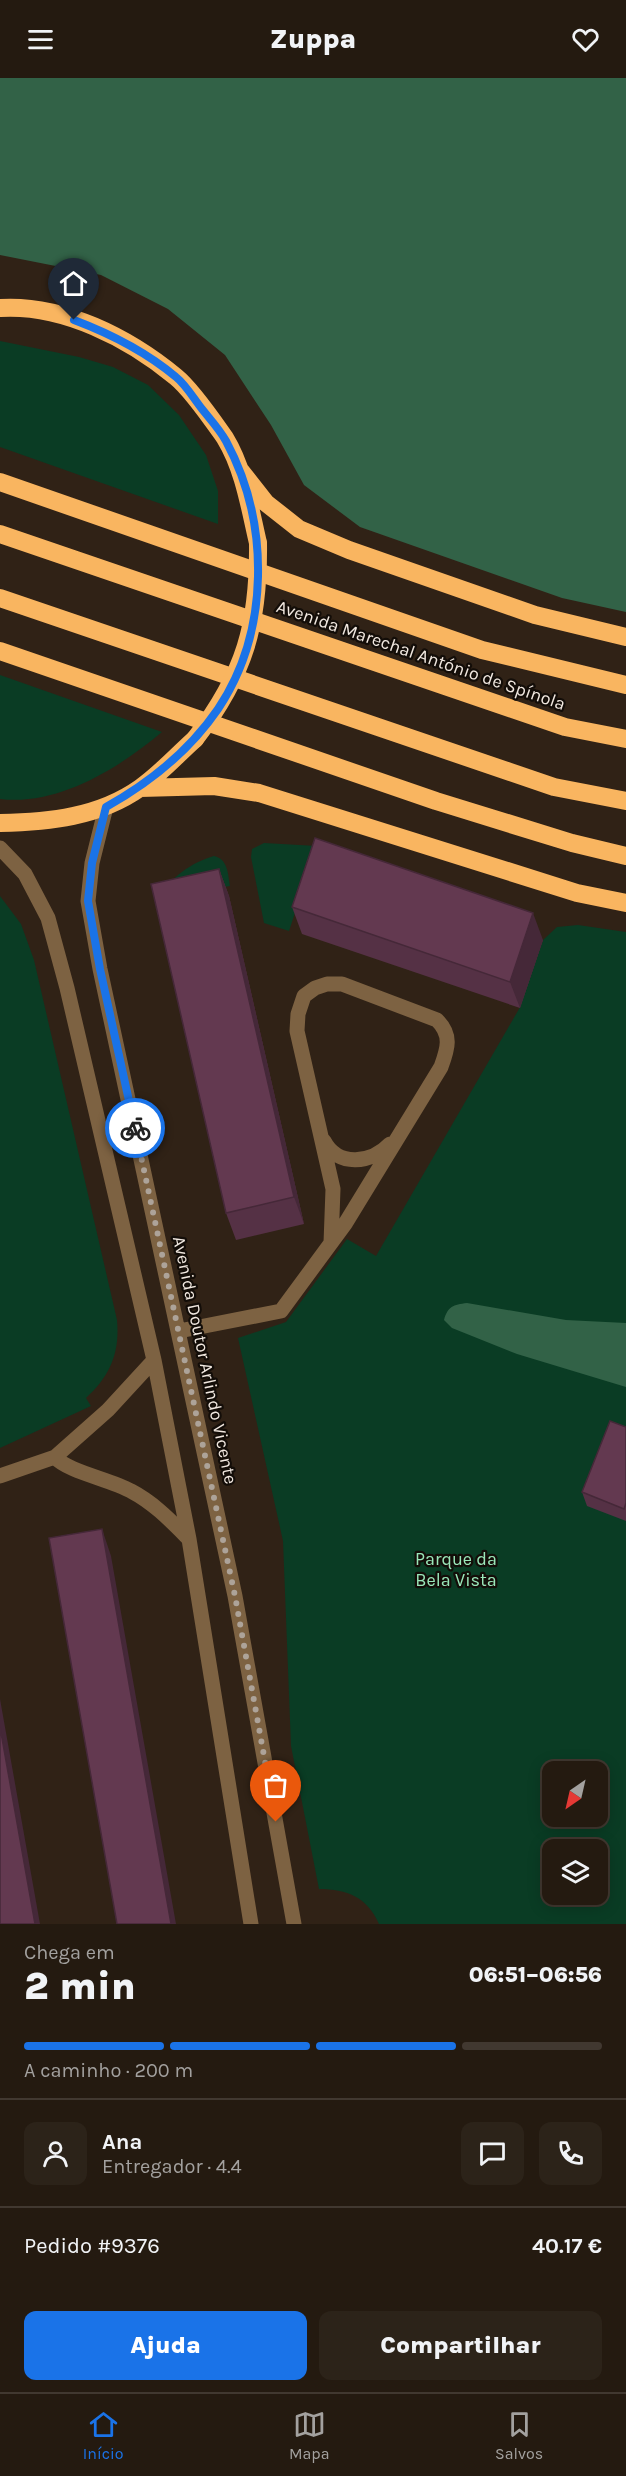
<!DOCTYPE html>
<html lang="pt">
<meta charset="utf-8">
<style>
:root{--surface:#241a10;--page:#2c2319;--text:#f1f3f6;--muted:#a3a19f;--line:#413830;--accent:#1a73e8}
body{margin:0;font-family:Karla,sans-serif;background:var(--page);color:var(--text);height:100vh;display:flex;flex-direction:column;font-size:22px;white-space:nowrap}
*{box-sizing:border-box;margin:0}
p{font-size:20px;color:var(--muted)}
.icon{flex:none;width:33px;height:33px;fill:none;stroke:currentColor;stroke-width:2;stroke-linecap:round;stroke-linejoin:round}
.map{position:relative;height:1846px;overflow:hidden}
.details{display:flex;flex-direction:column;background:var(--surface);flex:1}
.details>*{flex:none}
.needle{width:39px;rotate:214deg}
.tools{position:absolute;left:542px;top:1683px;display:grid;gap:12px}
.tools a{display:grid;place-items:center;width:66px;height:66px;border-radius:12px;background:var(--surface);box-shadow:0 3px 15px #0003,0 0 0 2px var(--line);font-size:30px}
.pin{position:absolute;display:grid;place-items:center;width:51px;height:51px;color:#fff;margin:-62px -26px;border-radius:50% 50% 50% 0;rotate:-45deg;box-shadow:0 0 6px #0007}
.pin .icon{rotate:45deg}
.courier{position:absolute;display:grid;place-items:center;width:60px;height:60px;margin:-30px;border:4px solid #1a73e8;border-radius:50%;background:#fff;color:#222;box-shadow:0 2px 8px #0007}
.headline em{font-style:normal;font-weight:800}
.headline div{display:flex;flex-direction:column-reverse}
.headline{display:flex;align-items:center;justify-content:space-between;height:102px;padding:0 24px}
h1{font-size:39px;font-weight:800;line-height:45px}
.bar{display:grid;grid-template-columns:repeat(4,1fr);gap:9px 6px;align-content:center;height:72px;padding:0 24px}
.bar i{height:8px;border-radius:4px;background:var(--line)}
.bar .current{background:var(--accent)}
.bar p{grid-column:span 4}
.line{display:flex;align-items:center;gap:15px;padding:0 24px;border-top:2px solid var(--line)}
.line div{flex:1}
.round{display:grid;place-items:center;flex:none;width:63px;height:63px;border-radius:12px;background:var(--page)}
.button{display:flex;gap:12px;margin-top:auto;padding:12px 24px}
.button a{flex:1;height:69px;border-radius:12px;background:var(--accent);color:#fff;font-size:24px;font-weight:800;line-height:69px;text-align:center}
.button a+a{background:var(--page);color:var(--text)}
header{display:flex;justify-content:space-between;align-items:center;height:78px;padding:0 24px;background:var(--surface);font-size:27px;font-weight:800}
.tabs{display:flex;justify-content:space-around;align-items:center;height:84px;border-top:2px solid var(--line);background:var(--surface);font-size:16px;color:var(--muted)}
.tabs a{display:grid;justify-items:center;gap:3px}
.tabs .current{color:var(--accent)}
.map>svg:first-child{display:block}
.green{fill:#0a3c24;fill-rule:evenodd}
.forest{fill:#326247}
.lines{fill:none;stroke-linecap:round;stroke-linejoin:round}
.minor{stroke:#7d6242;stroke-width:15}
.highway{stroke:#f9b560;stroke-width:18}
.highway-bridge{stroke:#f9b560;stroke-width:18}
.wall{fill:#553145}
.shaded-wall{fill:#452838}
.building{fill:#633950;stroke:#452838;stroke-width:1.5}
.done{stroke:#ada399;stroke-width:6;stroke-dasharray:0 10.8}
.route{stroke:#1a73e8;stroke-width:8}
.labels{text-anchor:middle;stroke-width:4.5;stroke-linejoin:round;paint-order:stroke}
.street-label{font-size:18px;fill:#f1e8e0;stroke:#130d08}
.park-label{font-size:18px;fill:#9ae7b9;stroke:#130d08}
</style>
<header><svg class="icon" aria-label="menu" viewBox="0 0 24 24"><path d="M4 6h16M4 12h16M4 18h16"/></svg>Zuppa<svg class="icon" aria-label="heart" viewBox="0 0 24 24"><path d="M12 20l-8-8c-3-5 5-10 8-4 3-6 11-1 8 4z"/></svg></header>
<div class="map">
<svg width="626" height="1846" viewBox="0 0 626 1846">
<rect width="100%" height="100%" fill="#302216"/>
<path class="green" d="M0,263l79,16 34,10 35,18 31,30 27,40 12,36v33l-218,-77z
M0,597l162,57c-43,36 -103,74 -162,67z
M264,765l53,3 -28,85 -25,-8 -13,-66 1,-8z
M214,778c14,3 14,18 16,30l-72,12c12,-20 34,-36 56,-42z
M0,818l21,28 13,36 83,360c3,33 -7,56 -31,78l5,8 -91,42z
M578,847l48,7v992h-247c-12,-27 -32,-35 -60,-35l-28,-143 -8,-205 -45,-203 48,-16 61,-83 29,17 143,-247 24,-69 14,-13zM552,1694h45v44h-45zM552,1772h45v44h-45z"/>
<path class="forest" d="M0,0h626v534l-64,-14 -202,-71 -56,-42 -33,-60 -46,-70 -57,-46 -67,-34 -101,-20z
M467,1225l99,17 60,3v64l-109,-33 -65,-26 -8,-8c4,-14 9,-15 23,-17z"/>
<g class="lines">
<path class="minor" d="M106,729l-14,56 -4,38 12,68 135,627 59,328
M0,770l25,26 23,44 19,70 87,372 35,179 62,385
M324,1063c14,27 48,22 66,3
M179,1253l102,-20 64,-87 96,-157c7,-19 11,-32 -4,-47l-95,-36h-15l-12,4 -11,8 -6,18 -1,17 36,158 -2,54
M55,1379c13,15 55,22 76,34 23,12 40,30 58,48
M0,1398l55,-19 53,-47 46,-50"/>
<path class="highway" d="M0,230c63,-4 129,30 176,69 16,13 37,44 49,61 19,31 25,71 33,105
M240,392l26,33 33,26 50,21 186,65 91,22
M0,404l482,168 144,35
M0,456l565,193 61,12
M0,520l554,189 72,14
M0,573l436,150 136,42 54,13
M140,710l74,-2 45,7 318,100 49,10
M0,745c49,-1 99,-6 140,-35 20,-14 37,-33 55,-49"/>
<path class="highway-bridge" d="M195,661c50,-65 64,-115 63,-196"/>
</g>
<path class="wall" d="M219,791l10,27 75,328 -68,16 -10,-27z
M292,829l251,33 -23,68 -218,-74z
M626,1349v94l-39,-15 -5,-14z"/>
<path class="shaded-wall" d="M219,791l10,27 75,328 -10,-27z
M533,835l10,27 -23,68 -10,-26z
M102,1451l9,27 65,368h-5z
M0,1621l40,225h-5l-35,-197z"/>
<path class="building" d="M315,760l218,75 -23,69 -218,-75z
M219,791l75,328 -68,16 -75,-329z
M610,1343l16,6v76l-2,6 -42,-17z
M102,1451l69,395h-54l-68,-386z
M0,1649l35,197h-35z"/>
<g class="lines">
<path class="done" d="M135,1050l100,468 41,226"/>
<path class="route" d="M74,242c37,14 71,31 102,57 10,8 18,22 26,32 8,10 18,21 24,32 44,82 44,190 -8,268 -28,41 -69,74 -112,98l-14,56 -4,38 12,68 35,159"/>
</g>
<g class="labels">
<g class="street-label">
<text transform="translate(421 577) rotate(19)" y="6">Avenida Marechal António de Spínola</text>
<text transform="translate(205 1282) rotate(78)" y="6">Avenida Doutor Arlindo Vicente</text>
</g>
<g class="park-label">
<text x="456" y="1487">Parque da<tspan x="456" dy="21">Bela Vista</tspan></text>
</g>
</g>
</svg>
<div class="tools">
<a><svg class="needle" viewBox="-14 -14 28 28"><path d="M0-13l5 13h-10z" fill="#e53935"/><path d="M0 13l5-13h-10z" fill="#a3a19f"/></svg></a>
<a><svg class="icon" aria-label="layers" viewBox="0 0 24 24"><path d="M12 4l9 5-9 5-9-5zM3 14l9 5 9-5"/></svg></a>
</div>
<div class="pin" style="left:276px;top:1744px;background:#ea580c"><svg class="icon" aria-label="bag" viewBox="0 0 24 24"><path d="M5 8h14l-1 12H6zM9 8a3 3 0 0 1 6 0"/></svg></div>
<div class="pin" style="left:74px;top:242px;background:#1f2937"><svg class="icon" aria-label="home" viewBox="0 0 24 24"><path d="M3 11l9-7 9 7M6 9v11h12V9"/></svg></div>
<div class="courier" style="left:135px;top:1050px"><svg class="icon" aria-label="bike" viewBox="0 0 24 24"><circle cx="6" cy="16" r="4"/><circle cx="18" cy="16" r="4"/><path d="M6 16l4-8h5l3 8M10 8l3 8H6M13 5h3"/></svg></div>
</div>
<section class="details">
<div class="headline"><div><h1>2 min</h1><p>Chega em</p></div><em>06:51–06:56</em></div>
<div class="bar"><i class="current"></i><i class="current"></i><i class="current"></i><i></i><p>A caminho · 200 m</p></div>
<div class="line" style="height:108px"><a class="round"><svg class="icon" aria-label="person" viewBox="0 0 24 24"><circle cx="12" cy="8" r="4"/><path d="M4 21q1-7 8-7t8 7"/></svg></a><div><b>Ana</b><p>Entregador · 4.4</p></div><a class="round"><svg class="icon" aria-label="chat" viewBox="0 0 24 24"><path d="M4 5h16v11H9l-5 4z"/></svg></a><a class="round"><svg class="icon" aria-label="phone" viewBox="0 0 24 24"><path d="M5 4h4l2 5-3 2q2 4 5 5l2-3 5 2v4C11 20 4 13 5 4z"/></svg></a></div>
<div class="line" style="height:78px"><div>Pedido #9376</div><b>40.17 €</b></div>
<div class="button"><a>Ajuda</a><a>Compartilhar</a></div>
</section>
<nav class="tabs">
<a class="current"><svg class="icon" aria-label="home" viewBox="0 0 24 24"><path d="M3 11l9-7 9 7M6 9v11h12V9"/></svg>Início</a>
<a><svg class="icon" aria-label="map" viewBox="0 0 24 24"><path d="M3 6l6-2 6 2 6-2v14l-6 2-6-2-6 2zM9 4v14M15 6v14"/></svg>Mapa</a>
<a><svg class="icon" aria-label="saved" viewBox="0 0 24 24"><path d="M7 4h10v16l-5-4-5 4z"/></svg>Salvos</a>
</nav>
